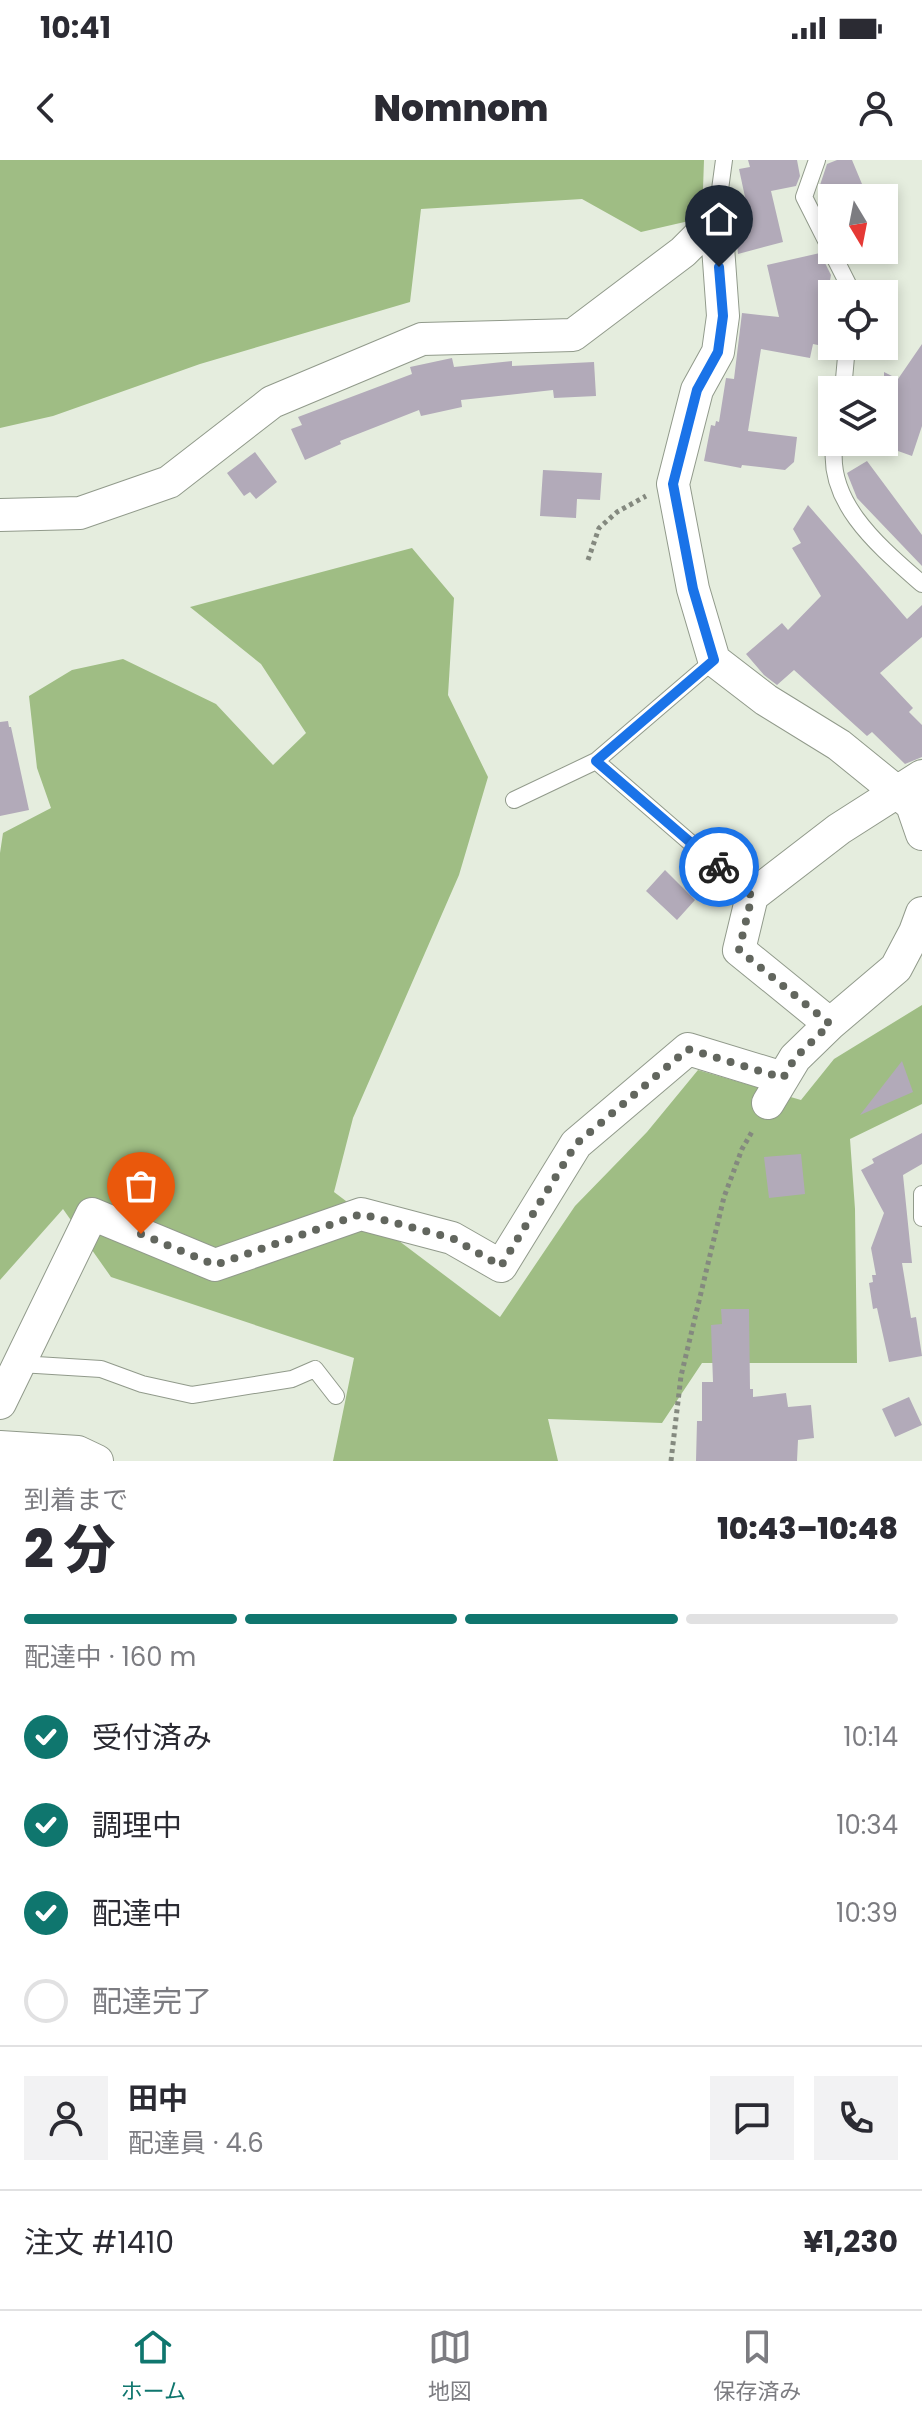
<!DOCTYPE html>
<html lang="ja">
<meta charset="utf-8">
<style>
:root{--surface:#fff;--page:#f2f2f3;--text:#2b2b33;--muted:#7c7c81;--line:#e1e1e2;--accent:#0f766e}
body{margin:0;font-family:Poppins,"Noto Sans JP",sans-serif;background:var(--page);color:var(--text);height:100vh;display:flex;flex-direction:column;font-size:30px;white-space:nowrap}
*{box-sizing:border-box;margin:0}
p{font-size:26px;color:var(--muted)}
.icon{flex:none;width:44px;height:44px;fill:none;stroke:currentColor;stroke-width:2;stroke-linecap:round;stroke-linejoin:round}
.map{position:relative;height:1301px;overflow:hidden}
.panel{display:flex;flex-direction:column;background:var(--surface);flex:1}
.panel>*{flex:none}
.needle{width:52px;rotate:170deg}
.buttons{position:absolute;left:818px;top:24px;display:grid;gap:16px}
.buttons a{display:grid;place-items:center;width:80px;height:80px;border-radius:0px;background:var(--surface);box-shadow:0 4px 12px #0003;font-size:40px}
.pin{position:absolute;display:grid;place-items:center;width:68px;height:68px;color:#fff;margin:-82px -34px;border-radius:50% 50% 50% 0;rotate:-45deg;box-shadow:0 0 8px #0007}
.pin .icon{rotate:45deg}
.courier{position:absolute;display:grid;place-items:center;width:80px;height:80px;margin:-40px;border:6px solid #1a73e8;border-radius:50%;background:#fff;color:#222;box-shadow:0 2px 10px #0007}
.headline em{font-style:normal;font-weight:800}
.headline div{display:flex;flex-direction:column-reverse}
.headline{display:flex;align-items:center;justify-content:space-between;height:136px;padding:0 24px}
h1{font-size:52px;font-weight:800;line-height:60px}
.bar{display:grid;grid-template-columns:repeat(4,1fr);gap:12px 8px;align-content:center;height:96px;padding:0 24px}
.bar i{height:10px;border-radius:6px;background:var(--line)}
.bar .active{background:var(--accent)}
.bar p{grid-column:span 4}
.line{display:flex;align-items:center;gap:20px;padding:0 24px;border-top:2px solid var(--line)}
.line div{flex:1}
.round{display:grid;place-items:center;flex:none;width:84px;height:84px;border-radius:0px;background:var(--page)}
ol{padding:0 24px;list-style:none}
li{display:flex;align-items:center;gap:24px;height:88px}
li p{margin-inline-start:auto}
li .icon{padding:8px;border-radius:50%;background:var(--accent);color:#fff;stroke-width:4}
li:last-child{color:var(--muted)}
li i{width:44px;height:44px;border:4px solid var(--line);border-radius:50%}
.status{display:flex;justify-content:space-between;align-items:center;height:56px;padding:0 40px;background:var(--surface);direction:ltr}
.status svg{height:22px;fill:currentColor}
header{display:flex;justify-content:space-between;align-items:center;height:104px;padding:0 24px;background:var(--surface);font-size:36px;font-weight:800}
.dock{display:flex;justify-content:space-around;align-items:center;height:112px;border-top:2px solid var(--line);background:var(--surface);font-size:22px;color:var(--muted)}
.dock a{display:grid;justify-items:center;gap:4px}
.dock .active{color:var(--accent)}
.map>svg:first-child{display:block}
.forest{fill:#9fbd84}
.building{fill:#b2aab9}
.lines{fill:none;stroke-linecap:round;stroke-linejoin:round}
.service-casing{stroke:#919a8b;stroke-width:18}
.minor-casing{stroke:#919a8b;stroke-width:34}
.path{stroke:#84897f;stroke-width:5;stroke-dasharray:4 4;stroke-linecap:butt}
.service{stroke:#fff;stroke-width:16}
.minor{stroke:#fff;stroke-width:32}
.done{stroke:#62665e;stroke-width:8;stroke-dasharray:0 14.4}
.route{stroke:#1a73e8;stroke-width:10}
</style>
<div class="status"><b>10:41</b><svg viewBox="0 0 49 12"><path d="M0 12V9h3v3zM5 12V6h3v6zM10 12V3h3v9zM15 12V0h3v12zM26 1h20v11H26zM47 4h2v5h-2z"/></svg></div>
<header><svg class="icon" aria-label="back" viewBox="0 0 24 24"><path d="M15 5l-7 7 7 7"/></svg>Nomnom<svg class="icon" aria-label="person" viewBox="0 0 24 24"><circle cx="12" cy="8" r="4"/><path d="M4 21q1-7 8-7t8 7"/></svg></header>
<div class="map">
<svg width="922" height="1301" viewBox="0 0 922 1301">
<rect width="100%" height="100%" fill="#e5edde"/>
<path class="forest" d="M0,0h704l-2,58 -61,14 -59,-33 -161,10 -11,93 -210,62 -147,52 -53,12z
M412,388l42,50 -6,97 40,82 -29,98 -106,243 -19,74 166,125 75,-111 72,-74 51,-62 103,30 33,-41 88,-54v99l-72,35 5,70 2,154h-155l-40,60 -114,-4 10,42h-225l21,-103 -243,-81 -48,-68 -63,71v-427l3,-20 48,-25 -14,-40 -8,-72 43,-26 51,-11 93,45 57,61 33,-32 -45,-69 -71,-57z"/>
<path class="building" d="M748,0h49l3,16 -4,10 -25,5 12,51 -45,12 -3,-32 4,-1 -2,-7 11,-3 -9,-42 11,-2z
M837,0h15l10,24 -40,18 -4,-11 9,-27z
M820,93l11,22 -13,70 -5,-1 -3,14 -49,-9 -13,82 49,6 -3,25 -9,8 -43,-5 -1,3 -37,-7 7,-36 4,1 1,-5 3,1 7,-44 8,1 8,-66 37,4 -12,-52z
M922,184v82l-10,30 -28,-10v-74l14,7z
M452,198l2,9 58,-6v5l82,-4 2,34 -42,2 -1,-8 -92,10 1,7 -41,9 -2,-6 -79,31 1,3 -36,16 -14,-31 11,-4 -4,-8 114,-43 -2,-7z
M255,292l22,30 -21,17 -6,-7 -6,4 -17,-23z
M867,301l55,74v31l-65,-68 -10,-25z
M543,310l59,3 -2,27 -23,-1 -1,19 -36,-2z
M808,345l99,114 15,-14v32l-42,36 33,35 -4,4 13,13v32l-17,7 -33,-32 -5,4 -73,-66 -17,15 -13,-10 -18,-21 36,-31 6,7 33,-34 -29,-48 9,-5 -8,-14z
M8,561l1,6h2l18,83 -29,6v-94z
M665,710l30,30 -18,20 -31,-29z
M902,901l11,31 -53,23z
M922,973v31l-19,11 9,88h-10l9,55 5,-1 6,39 -33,6 -12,-54 -4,1 -4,-26 4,-1 -1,-7h4l-5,-27 13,-35 -23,-43 13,-7 -2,-4z
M801,994l4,40 -36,4 -5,-41z
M721,1149h28l1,80h3v8l33,-4 2,14 23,-2 3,33 -16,2 -1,21h-101l1,-40h5v-39h11l-2,-57 11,-1z
M909,1237l13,28 -27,12 -13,-28z"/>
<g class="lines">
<defs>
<path id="service" d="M817,0l-13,37 49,97
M716,59l8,-59
M843,230l4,-44
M835,282c-11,60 46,106 87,142
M596,601l156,135
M514,640l82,-39 118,-101
M922,1034v24
M20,1204l81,5 41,15 50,11 100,-16 23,-10 21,27"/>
<path id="minor" d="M716,59l7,97 -5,36 -21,38 -24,94 20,105 21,71 52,40 73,45 58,47 15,13 10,29
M0,355l80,-2 89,-31 103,-80 150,-63 151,-4 110,-83 33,-33
M830,864l-91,-74 13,-54 87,-67 83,-53
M768,943l27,-45 35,-34 66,-56 19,-36 7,-19
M0,1243l92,-189 123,51 146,-51 91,24 49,28 75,-122 112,-95 95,29
M0,1287l78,5 19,9"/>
</defs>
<use href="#service" class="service-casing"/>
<use href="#minor" class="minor-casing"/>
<path class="path" d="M588,400l11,-32 18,-16 29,-16
M671,1301l10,-85 43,-179 18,-48 11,-19"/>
<use href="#service" class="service"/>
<use href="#minor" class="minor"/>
</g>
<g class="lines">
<path class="done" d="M141,1074l74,31 146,-51 91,24 49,28 75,-122 112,-95 95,29 12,-20 35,-34 -91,-74 13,-54 -33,-29"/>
<path class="route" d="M719,707l-123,-106 118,-101 -21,-71 -20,-105 24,-94 21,-38 5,-36 -4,-49"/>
</g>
</svg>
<div class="buttons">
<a><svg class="needle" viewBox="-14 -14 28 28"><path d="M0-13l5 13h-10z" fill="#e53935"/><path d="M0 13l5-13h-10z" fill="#7c7c81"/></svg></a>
<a><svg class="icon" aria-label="locate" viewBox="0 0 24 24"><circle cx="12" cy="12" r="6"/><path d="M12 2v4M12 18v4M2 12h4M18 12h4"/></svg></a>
<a><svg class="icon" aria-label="layers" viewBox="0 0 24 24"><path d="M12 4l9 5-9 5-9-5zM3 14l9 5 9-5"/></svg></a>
</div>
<div class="pin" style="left:141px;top:1074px;background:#ea580c"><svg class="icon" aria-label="bag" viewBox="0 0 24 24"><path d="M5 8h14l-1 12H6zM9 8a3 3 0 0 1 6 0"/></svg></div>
<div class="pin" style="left:719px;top:107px;background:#1f2937"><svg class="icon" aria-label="home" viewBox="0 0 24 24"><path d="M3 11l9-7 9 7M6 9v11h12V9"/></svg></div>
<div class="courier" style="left:719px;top:707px"><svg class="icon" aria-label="bike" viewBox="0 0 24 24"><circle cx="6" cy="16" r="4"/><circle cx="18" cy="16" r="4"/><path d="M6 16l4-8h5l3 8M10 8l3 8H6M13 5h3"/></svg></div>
</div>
<section class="panel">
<div class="headline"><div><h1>2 分</h1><p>到着まで</p></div><em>10:43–10:48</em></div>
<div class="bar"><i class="active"></i><i class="active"></i><i class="active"></i><i></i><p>配達中 · 160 m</p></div>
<ol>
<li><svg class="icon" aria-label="check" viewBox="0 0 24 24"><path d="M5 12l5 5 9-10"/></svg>受付済み<p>10:14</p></li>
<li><svg class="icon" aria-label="check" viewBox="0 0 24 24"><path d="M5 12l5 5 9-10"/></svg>調理中<p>10:34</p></li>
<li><svg class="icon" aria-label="check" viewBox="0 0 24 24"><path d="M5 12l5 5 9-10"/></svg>配達中<p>10:39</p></li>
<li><i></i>配達完了</li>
</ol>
<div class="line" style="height:144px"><a class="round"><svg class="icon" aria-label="person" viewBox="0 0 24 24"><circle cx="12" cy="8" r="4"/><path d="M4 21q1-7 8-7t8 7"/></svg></a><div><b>田中</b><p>配達員 · 4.6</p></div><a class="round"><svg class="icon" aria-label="chat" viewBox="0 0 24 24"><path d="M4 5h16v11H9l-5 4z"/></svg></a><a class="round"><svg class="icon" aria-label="phone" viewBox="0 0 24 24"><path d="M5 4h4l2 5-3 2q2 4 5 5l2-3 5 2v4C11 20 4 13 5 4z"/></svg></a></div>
<div class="line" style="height:104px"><div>注文 #1410</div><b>¥1,230</b></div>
</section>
<nav class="dock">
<a class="active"><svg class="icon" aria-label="home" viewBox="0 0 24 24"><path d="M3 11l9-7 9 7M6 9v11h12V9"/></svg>ホーム</a>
<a><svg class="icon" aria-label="map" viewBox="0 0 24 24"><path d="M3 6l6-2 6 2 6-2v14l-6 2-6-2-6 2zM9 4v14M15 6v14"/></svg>地図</a>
<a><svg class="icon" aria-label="saved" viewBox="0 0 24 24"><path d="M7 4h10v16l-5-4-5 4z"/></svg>保存済み</a>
</nav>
